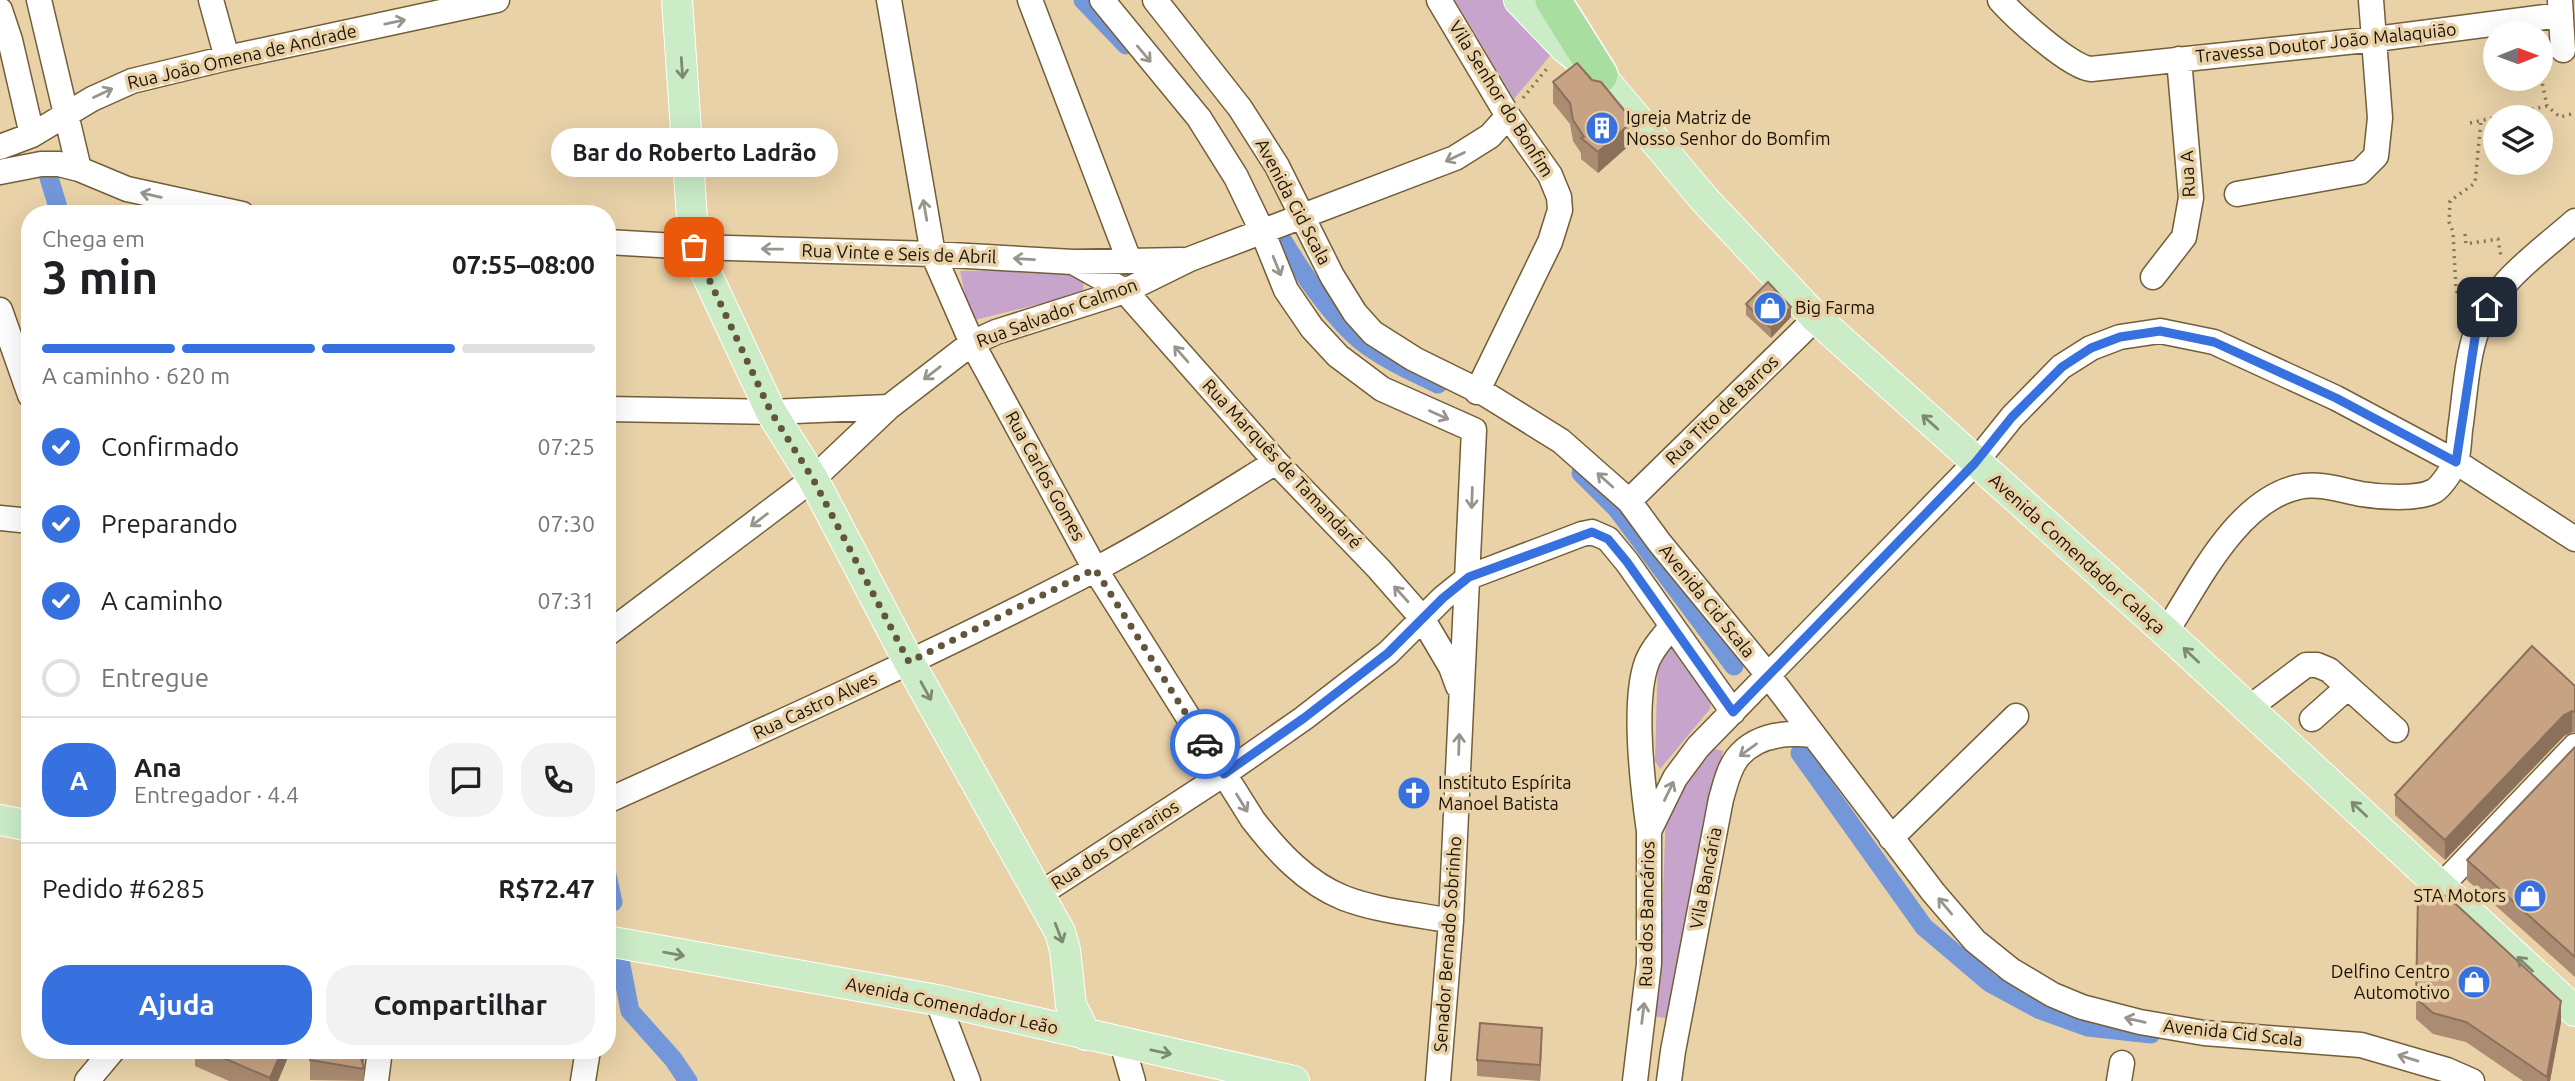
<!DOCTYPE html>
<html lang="pt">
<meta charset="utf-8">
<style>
:root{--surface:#fff;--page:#f2f2f2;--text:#202124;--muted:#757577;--line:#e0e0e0;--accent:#3770df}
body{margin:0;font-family:Ubuntu,sans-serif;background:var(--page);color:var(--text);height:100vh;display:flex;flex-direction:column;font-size:26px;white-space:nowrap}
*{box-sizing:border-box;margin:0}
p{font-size:23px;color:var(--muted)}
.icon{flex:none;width:38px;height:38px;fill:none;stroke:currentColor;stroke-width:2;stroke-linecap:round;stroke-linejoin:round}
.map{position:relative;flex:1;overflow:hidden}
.drawer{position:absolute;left:21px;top:205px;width:595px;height:854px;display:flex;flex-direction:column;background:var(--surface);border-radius:28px;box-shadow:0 7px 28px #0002}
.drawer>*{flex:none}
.needle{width:46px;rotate:89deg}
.controls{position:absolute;left:2483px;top:21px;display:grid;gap:14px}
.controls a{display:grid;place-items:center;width:70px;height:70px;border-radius:50%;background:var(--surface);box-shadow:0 7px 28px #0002;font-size:35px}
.pin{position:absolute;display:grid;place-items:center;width:60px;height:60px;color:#fff;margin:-30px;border-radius:14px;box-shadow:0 4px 10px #0006}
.courier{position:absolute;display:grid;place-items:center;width:70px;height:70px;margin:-35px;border:5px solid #3770df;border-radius:50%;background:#fff;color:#222;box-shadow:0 2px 9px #0007}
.bubble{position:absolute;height:49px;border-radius:24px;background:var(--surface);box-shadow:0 7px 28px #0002;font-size:23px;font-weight:700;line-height:49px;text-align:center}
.headline em{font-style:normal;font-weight:700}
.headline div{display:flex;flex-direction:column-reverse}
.headline{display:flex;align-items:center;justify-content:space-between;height:119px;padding:0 21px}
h1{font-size:46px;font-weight:700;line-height:52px}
.bar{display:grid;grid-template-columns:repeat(4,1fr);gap:10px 7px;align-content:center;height:84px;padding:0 21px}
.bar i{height:9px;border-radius:5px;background:var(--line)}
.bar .active{background:var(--accent)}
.bar p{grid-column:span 4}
.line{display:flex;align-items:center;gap:18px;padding:0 21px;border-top:2px solid var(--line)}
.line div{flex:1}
.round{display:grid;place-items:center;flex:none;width:74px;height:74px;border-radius:28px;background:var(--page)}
ol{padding:0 21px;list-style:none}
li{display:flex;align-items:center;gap:21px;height:77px}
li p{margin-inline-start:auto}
li .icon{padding:7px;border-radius:50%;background:var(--accent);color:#fff;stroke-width:4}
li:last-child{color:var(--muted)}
li i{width:38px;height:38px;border:4px solid var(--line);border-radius:50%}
.button{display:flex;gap:14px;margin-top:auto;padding:14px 21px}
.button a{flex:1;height:80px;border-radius:28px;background:var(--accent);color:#fff;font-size:28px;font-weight:700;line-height:80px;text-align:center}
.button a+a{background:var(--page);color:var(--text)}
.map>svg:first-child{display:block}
.green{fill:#c6a4cb}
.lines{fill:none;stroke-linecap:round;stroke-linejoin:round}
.canal{stroke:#7497d9;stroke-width:19}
.minor-casing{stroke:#735e38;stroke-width:27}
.major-casing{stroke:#fff;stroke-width:32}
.highway-casing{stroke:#fff;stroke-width:38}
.path{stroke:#857558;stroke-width:3.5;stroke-dasharray:2 5;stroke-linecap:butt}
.minor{stroke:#fff;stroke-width:24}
.major{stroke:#cbecc7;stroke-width:30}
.highway{stroke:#a8dfa1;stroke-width:35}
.wall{fill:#ab8b71}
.shaded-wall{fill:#8b715c}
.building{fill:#c7a283;stroke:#8b715c;stroke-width:2}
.oneway{stroke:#98948e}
.oneway2{stroke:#7c8a6f}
.done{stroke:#63553d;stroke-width:7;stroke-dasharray:0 12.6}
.route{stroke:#3770df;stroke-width:9}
.labels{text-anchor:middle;stroke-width:7;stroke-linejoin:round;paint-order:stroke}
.street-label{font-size:18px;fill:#1b1204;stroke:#e9d2a8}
.poi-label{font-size:18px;fill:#1b1204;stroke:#e9d2a8;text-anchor:start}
</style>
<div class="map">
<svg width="2575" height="1081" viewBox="0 0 2575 1081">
<rect width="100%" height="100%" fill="#e9d2a8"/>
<path class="green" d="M1455,0h55l44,51 -40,48z
M1071,270l13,8 -1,15 -112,28 -11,-50z
M1678,641l33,53 -1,15 -50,60 -5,-8 3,-105z
M1706,747l17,4 -53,268 -17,-3 8,-73 5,-129z"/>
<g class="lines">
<path class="canal" d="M1083,0l43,45
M47,171l13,43
M1281,238c21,34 43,68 72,96 20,20 59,38 85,50
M1581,473l36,36 117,157
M1800,753l124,174 66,56 48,26 50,18 63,7
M607,875l6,27
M620,960l10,51 43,48 15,22"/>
<defs>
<path id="minor" d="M39,0l40,169
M211,0l16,58
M889,0l44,254 39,89 123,226 158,251c24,31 53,63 91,78 34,13 72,16 107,23
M1030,0l99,260
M1102,0l97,118 37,59 27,56 23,57 26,38 26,28 44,33 92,41 -23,491 -13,160
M1155,0l85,108 37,58 55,110 23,37 18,20 41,26 73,36 74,46 68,60 30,41 109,133 165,217 42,49 36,29 42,25 29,12 58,15 64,11 157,12 86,25 25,11
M1439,0l69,116 42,59 9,22 1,13 -10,32 -73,150
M2000,0c15,17 71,68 91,69l285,-30 185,-24
M2560,1l3,49
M0,10l10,30 22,95
M0,147l32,-12 60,-36 40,-18 95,-23 270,-58
M0,172l41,-8h18l20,5 48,20 115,25
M2237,194l123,-22 16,-16 4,-38 -9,-118
M607,242l87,5 239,7 140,8 109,-2
M1073,262l52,29 151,171 103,107 43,49 29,49 7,19
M2153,277l31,-40 7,-39 -12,-139
M0,310l30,85
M607,409l164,3 118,-5
M1629,501l187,-183
M0,518l30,3
M2166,632c32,-49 70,-131 132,-145 20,-5 43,3 63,7 18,3 56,6 73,-3 7,-4 19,-22 22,-30 3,-9 3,-22 4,-31 5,-33 6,-69 17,-100 15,-46 63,-78 98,-109
M607,634l206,-155 76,-72 83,-64 24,-11 129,-41 65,-32 265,-101 35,-22 18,-20
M2249,708l57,-43h11l12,5 67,60
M2312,719l36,-32
M607,801c164,-74 328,-148 487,-231 63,-33 122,-71 182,-108
M1649,831c-6,-42 -17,-129 -2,-169 5,-13 16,-25 25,-36
M1891,838l125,-122
M2441,886l134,-140
M1040,894l184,-120 80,-56 84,-65 55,-55 26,-21 113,-43 10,-2 16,7 19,23 106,150
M937,1000l31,81
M1122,1043l11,38
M87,1081l26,-31
M376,1081l4,-31
M583,1081l5,-31
M1635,1081l14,-117v-133l26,-53 23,-31 277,-284 37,-46 49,-50 30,-19 29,-11 40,-6 54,11 122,56 120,64 119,77
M1669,1081l4,-30 48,-252c4,-13 7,-29 16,-41 18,-23 48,-26 75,-23
M2119,1081l3,-18"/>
<path id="major" d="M677,0l17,247 77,165 42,67 96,183 151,270 5,18 6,55 15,30
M1519,0l45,47 36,28 104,124 112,119 350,314 409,379
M0,820l30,6
M607,941l330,59 357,81"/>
<path id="highway" d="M1553,0l47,75"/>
</defs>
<use href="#minor" class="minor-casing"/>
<use href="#major" class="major-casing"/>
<use href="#highway" class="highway-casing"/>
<path class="path" d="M2541,77l6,29 13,11 15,-4
M1523,98l26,-32
M2470,123l77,-17
M2465,234l1,10 32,-5 3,18
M2464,305l-8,-15 -3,-58 -4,-10 1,-21 25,-18 6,-63"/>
<use href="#minor" class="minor"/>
<use href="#major" class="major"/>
<use href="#highway" class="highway"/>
</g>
<path class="wall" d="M1553,82l80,60 -35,31 -17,-14v-6l-8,-12 -3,-17 -17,-21z
M1746,304l45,13 -20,21 -25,-23z
M2575,686v46h-3l-8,4 -119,124 -50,-45v-20z
M2575,747v230l-108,-97v-20z
M2416,998l145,24 -11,59h-27l-57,-39 -33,-8 -17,-15z
M1542,1043l-2,38 -63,-5v-16z
M195,1050h96l-13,31h-49l-34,-15z
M312,1050h53l-2,15 1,16 -54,-1v-20z"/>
<path class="shaded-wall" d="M1633,121v21l-35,31v-21z
M1791,307v10l-20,21v-10z
M2572,711v21l-8,4 -119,124v-20l119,-125z
M2561,1001v21l-11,59h-3z
M1542,1028v15l-2,38v-16z
M282,1050h9l-13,31h-8v-3z
M362,1050h3l-2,18 -2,-10z"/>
<path class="building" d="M1577,63l15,17 9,2 32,39 -35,31 -17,-14 3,-1 -11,-17 -3,-17 -17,-21z
M1768,282l23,25 -20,21 -25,-24z
M2532,646l43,40v26l-3,-1 -8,4 -119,125 -50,-45z
M2575,747v210l-108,-97z
M2418,895l29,1 114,105 -14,76 -81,-55 -33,-9 -17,-15z
M1480,1023l62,5 -2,37 -63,-5z
M205,1050h77l-12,28z
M312,1050h50l-1,8 3,11 -54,-9z"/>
<defs><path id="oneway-shaft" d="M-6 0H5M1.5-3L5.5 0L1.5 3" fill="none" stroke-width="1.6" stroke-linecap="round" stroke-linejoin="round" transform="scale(1.75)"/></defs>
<g class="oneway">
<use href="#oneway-shaft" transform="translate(395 22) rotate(-12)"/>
<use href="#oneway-shaft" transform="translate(1144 54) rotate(50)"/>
<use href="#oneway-shaft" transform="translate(103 93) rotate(-25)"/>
<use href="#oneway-shaft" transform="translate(1455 157) rotate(154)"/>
<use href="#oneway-shaft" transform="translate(151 195) rotate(-167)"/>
<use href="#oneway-shaft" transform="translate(925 210) rotate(-100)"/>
<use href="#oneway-shaft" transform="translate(772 249) rotate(-179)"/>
<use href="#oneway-shaft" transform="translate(1024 259) rotate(-177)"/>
<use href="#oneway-shaft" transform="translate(1277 266) rotate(68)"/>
<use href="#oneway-shaft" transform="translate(1181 354) rotate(-131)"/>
<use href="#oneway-shaft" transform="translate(932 373) rotate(142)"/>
<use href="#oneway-shaft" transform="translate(1439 415) rotate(24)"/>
<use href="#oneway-shaft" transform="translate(1605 480) rotate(-138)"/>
<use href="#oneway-shaft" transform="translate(1472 498) rotate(92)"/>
<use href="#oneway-shaft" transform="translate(759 520) rotate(143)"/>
<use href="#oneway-shaft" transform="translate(1401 594) rotate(-132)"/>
<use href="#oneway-shaft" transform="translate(1459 744) rotate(-88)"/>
<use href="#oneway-shaft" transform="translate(1748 750) rotate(144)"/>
<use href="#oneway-shaft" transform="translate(1669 791) rotate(-64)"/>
<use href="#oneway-shaft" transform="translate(1242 803) rotate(58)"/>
<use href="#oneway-shaft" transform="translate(1945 906) rotate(-130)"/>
<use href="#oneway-shaft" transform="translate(1643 1013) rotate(-83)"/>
<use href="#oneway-shaft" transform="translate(2135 1020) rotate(-167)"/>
<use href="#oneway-shaft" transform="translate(2408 1058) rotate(-163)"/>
</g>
<g class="oneway2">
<use href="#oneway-shaft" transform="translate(682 68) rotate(86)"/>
<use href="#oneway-shaft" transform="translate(1930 422) rotate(-138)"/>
<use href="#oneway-shaft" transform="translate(2191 655) rotate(-137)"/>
<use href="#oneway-shaft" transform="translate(926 691) rotate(61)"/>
<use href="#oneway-shaft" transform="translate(2359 809) rotate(-137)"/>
<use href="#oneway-shaft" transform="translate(1059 933) rotate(69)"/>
<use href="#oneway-shaft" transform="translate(674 954) rotate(10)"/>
<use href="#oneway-shaft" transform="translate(2525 964) rotate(-137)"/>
<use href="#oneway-shaft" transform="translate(1161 1052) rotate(12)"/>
</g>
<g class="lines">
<path class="done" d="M694,247l77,165 42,67 96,183 186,-93 110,175"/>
<path class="route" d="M1205,744l19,30 80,-56 84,-65 55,-55 26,-21 123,-45 16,7 19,23 106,150 242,-249 37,-46 50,-50 29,-19 29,-11 40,-6 54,11 122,56 120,64 20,-131 11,-24"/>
</g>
<defs>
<symbol id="building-disc" viewBox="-11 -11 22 22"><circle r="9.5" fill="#3770df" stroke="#e9d2a8"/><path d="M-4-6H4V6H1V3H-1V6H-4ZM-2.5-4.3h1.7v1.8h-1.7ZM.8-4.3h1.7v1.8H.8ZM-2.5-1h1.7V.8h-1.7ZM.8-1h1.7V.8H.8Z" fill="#fff"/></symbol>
<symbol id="shop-disc" viewBox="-11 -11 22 22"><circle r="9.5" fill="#3770df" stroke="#e9d2a8"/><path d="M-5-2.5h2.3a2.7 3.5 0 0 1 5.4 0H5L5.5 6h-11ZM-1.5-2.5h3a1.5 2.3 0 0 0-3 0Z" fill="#fff"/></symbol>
<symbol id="church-disc" viewBox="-11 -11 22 22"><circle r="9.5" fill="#3770df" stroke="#e9d2a8"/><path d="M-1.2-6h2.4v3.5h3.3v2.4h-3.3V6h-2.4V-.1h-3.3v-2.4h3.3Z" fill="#fff"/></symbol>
</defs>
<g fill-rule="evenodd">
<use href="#building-disc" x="1583" y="109" width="38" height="38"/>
<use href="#shop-disc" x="1751" y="289" width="38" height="38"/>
<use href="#church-disc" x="1395" y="774" width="38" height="38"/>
<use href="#shop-disc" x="2511" y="877" width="38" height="38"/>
<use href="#shop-disc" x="2455" y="963" width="38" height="38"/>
</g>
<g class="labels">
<g class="street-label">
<text transform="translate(2326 43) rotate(-6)" y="6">Travessa Doutor João Malaquião</text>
<text transform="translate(242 57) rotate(-13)" y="6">Rua João Omena de Andrade</text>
<text transform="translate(1501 99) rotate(58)" y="6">Vila Senhor do Bonfim</text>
<text transform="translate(2188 174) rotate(-93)" y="6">Rua A</text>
<text transform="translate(1293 202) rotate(62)" y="6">Avenida Cid Scala</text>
<text transform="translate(899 254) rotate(2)" y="6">Rua Vinte e Seis de Abril</text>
<text transform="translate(1057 313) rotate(-20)" y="6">Rua Salvador Calmon</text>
<text transform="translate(1722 410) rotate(-44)" y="6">Rua Tito de Barros</text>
<text transform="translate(1282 464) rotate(47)" y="6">Rua Marquês de Tamandaré</text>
<text transform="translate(1045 476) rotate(61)" y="6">Rua Carlos Gomes</text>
<text transform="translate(2077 554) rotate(42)" y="6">Avenida Comendador Calaça</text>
<text transform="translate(1707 601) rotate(51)" y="6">Avenida Cid Scala</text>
<text transform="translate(815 706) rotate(-25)" y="6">Rua Castro Alves</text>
<text transform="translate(1115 845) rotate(-33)" y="6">Rua dos Operarios</text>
<text transform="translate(1706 878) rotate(-79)" y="6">Vila Bancária</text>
<text transform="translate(1647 914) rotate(-89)" y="6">Rua dos Bancários</text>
<text transform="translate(1448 944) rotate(-86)" y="6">Senador Bernado Sobrinho</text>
<text transform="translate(952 1006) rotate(12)" y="6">Avenida Comendador Leão</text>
<text transform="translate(2233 1033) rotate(6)" y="6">Avenida Cid Scala</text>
</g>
<g class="poi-label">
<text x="1626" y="124">Igreja Matriz de<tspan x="1626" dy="21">Nosso Senhor do Bomfim</tspan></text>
<text x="1795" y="314">Big Farma</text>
<text x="1438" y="789">Instituto Espírita<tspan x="1438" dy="21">Manoel Batista</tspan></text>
<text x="2506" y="902" text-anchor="end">STA Motors</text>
<text x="2450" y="978" text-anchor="end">Delfino Centro<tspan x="2450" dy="21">Automotivo</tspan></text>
</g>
</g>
</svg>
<div class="controls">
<a><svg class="needle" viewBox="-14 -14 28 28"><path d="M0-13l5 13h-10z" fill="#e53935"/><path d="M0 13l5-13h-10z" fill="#757577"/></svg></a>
<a><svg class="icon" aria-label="layers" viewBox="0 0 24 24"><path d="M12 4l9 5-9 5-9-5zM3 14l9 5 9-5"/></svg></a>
</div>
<div class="pin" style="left:694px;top:247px;background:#ea580c"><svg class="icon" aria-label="bag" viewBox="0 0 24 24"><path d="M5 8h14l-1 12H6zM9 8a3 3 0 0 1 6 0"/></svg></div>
<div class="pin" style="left:2487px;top:307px;background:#1f2937"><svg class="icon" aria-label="home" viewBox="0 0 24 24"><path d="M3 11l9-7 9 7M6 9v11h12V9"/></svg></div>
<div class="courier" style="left:1205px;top:744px"><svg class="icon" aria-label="car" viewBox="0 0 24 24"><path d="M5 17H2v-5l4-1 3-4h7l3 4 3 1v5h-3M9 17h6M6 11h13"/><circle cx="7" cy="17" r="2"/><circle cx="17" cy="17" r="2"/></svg></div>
<div class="bubble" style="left:551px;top:128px;width:287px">Bar do Roberto Ladrão</div>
<section class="drawer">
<div class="headline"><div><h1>3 min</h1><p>Chega em</p></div><em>07:55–08:00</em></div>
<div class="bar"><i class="active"></i><i class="active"></i><i class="active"></i><i></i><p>A caminho · 620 m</p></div>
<ol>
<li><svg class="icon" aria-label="check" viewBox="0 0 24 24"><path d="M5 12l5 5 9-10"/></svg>Confirmado<p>07:25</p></li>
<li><svg class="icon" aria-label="check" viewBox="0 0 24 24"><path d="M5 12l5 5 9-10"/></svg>Preparando<p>07:30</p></li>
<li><svg class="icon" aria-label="check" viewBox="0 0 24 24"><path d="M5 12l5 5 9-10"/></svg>A caminho<p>07:31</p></li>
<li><i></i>Entregue</li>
</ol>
<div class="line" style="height:126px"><b class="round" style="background:var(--accent);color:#fff">A</b><div><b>Ana</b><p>Entregador · 4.4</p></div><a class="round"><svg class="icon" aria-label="chat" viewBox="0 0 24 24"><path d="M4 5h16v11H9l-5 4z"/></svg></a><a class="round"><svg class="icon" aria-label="phone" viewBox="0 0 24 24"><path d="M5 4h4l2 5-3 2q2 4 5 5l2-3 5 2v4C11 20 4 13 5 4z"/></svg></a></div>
<div class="line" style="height:91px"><div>Pedido #6285</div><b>R$72.47</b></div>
<div class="button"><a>Ajuda</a><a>Compartilhar</a></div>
</section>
</div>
